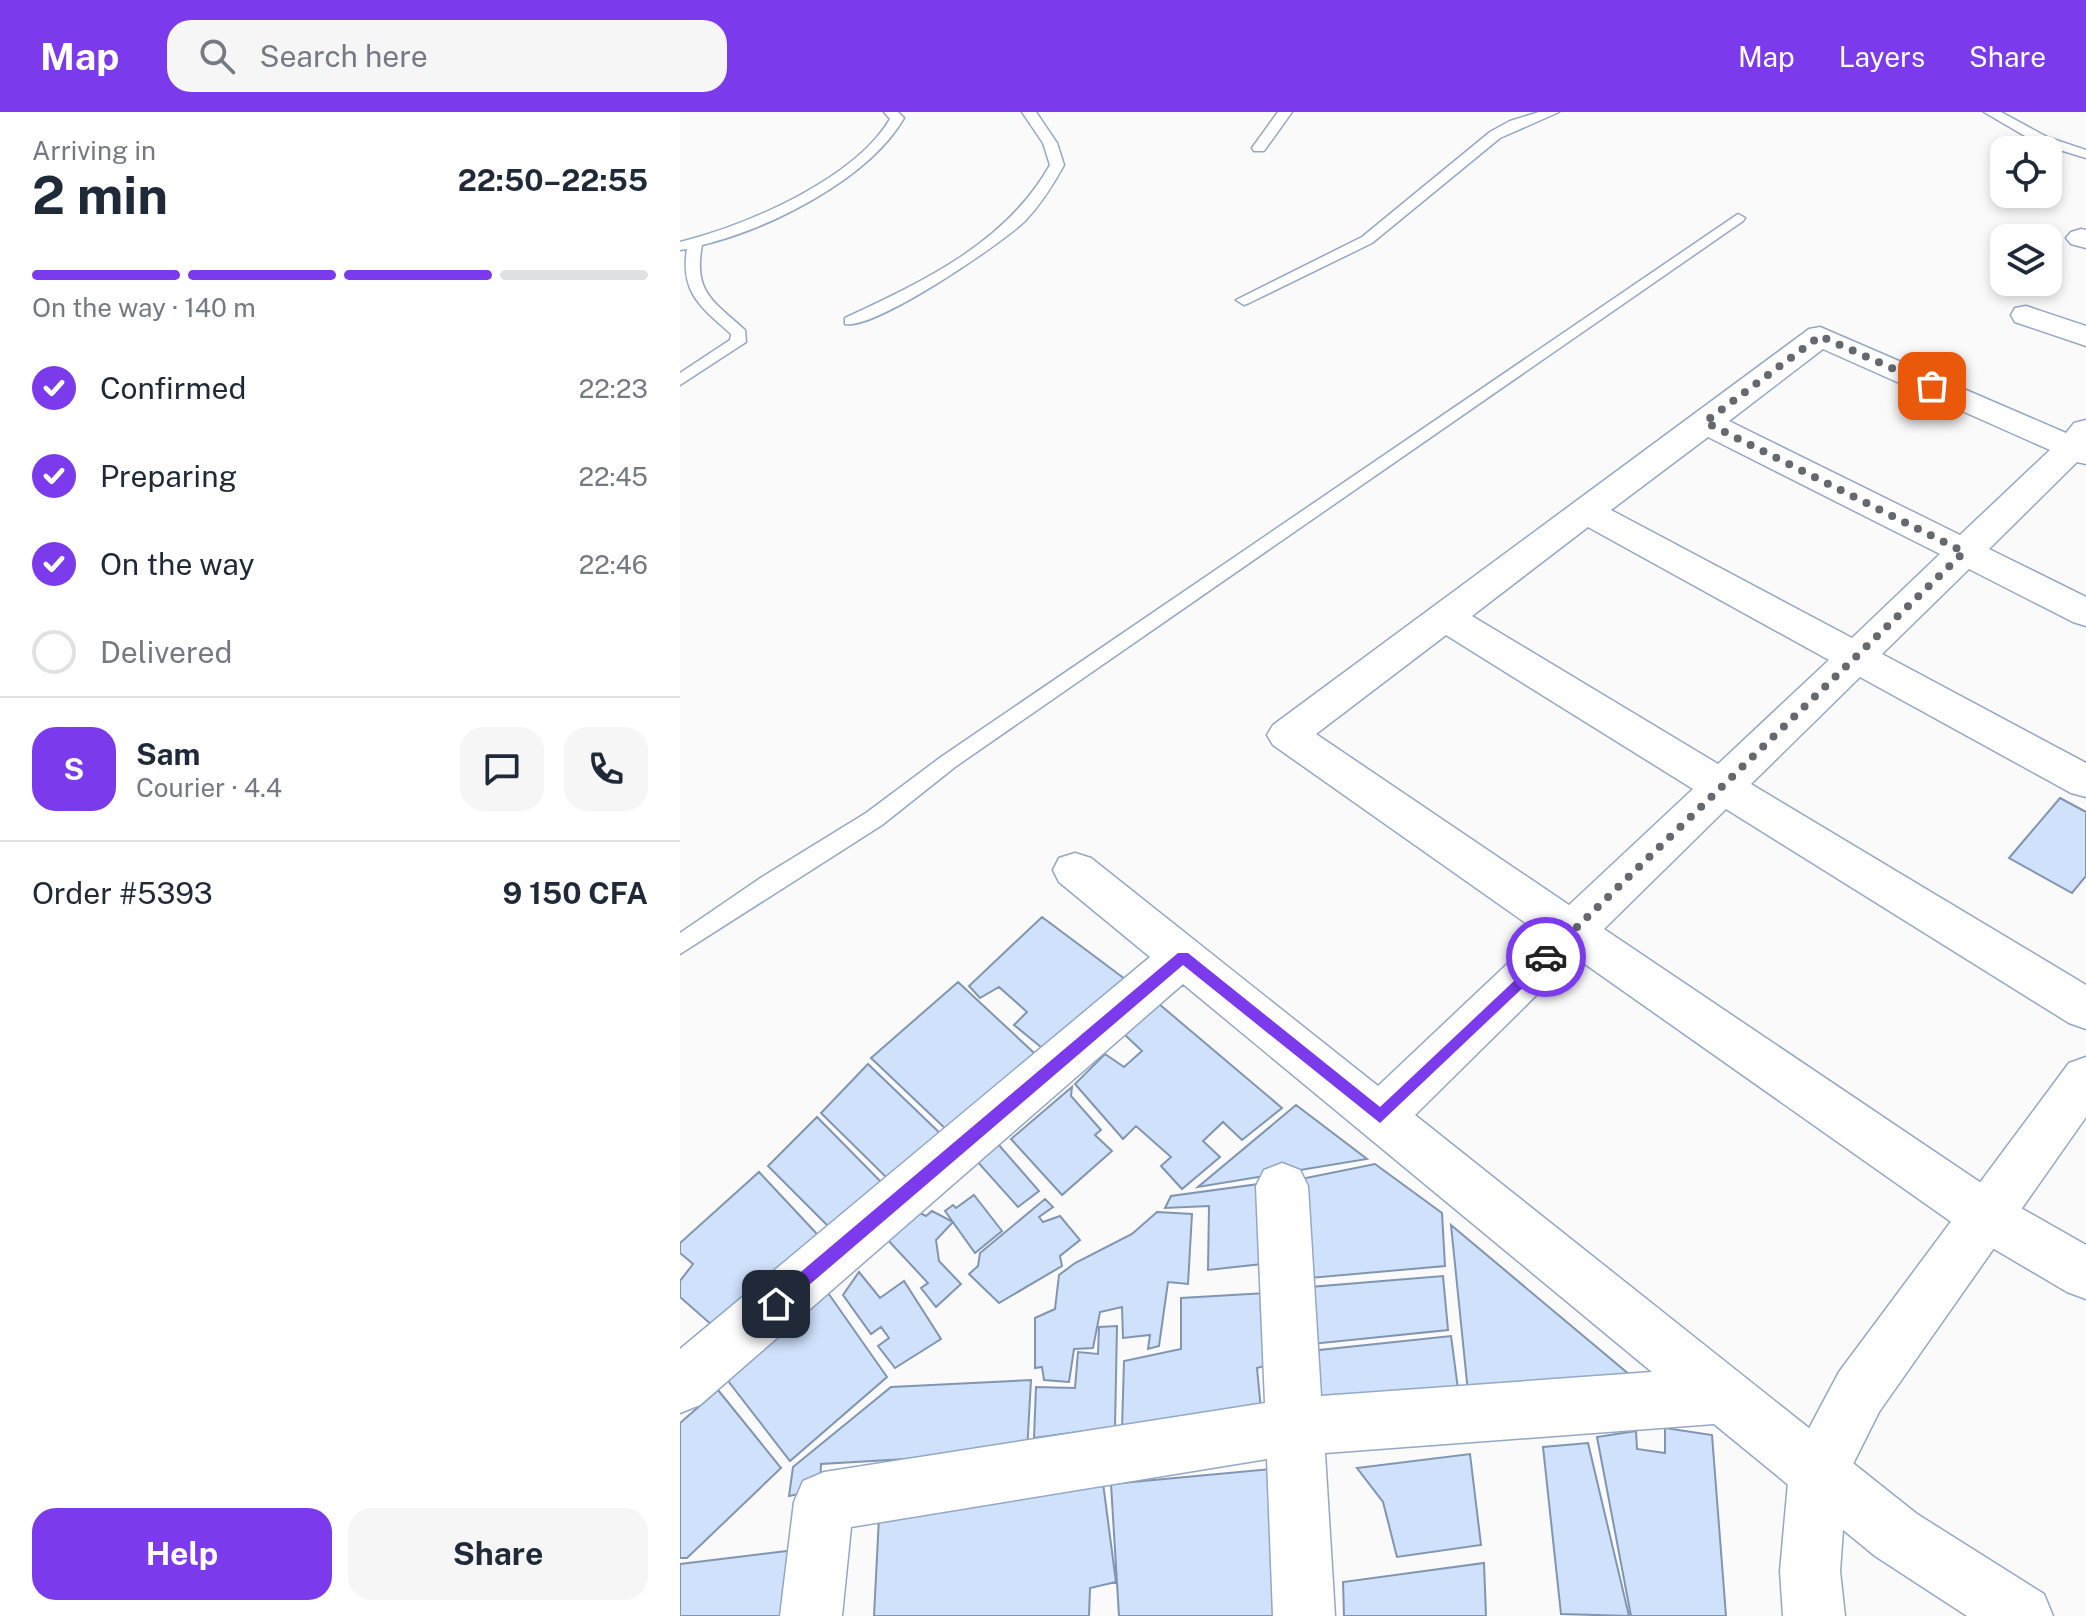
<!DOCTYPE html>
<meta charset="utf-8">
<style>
:root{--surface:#fff;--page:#f6f6f7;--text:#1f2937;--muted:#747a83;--line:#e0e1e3;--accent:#7c3aed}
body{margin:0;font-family:"Public Sans",sans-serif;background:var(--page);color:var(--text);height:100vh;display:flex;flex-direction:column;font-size:30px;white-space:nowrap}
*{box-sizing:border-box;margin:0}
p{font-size:26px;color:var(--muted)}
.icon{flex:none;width:44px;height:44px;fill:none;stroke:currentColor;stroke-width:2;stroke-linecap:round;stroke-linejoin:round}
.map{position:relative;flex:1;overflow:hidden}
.sheet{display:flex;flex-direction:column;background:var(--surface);width:680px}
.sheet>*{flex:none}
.buttons{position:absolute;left:1310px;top:24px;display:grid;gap:16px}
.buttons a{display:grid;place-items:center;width:72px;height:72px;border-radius:16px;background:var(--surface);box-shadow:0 4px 12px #0003;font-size:40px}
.pin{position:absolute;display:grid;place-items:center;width:68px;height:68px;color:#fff;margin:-34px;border-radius:16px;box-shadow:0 4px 12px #0006}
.courier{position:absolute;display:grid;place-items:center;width:80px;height:80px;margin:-40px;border:6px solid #7c3aed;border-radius:50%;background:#fff;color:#222;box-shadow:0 2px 10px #0007}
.overview em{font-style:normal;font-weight:700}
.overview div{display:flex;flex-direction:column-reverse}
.overview{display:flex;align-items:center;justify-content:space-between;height:136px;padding:0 32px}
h1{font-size:52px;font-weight:700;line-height:60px}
.bar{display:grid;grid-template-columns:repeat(4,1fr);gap:12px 8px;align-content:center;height:96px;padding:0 32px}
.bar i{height:10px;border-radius:6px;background:var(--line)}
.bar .current{background:var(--accent)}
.bar p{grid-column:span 4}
.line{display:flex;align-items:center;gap:20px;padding:0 32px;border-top:2px solid var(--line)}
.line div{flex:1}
.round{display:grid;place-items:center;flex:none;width:84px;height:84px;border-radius:24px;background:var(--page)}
ol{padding:0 32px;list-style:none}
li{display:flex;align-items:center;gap:24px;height:88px}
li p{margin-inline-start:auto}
li .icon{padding:8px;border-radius:50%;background:var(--accent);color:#fff;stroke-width:4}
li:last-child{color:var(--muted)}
li i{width:44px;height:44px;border:4px solid var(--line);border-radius:50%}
.cta{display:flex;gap:16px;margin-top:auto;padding:16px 32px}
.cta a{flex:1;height:92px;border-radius:24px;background:var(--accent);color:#fff;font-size:32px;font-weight:700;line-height:92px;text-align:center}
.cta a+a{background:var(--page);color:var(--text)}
header{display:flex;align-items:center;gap:48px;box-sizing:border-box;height:112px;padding:0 40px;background:var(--accent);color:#fff}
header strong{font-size:38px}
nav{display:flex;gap:44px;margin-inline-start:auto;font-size:28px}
.search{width:560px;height:72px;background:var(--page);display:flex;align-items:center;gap:20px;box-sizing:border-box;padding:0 28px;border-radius:24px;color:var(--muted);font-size:30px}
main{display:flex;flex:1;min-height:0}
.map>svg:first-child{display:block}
.building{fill:#cfe1fb;stroke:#8195b1;stroke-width:2}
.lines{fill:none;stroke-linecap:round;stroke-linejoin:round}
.service-casing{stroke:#94a8c6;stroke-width:3}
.minor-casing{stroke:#94a8c6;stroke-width:3}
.tertiary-casing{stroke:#94a8c6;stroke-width:3}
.service{fill:#fff;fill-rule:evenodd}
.minor{fill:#fff;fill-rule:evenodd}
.tertiary{fill:#fff;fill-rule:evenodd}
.route{fill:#7c3aed}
.done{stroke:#646970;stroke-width:8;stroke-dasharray:0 14.4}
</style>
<header>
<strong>Map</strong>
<div class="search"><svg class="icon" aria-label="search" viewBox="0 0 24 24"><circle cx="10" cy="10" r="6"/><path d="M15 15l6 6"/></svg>Search here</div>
<nav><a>Map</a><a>Layers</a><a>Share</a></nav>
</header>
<main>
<section class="sheet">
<div class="overview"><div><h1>2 min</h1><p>Arriving in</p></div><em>22:50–22:55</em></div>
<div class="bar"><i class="current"></i><i class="current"></i><i class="current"></i><i></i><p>On the way · 140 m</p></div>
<ol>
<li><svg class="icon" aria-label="check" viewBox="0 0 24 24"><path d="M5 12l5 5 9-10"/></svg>Confirmed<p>22:23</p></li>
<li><svg class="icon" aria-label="check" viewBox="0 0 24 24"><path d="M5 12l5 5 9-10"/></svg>Preparing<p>22:45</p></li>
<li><svg class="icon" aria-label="check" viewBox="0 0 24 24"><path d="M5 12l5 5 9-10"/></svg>On the way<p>22:46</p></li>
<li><i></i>Delivered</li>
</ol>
<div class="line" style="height:144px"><b class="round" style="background:var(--accent);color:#fff">S</b><div><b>Sam</b><p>Courier · 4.4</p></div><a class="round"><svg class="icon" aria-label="chat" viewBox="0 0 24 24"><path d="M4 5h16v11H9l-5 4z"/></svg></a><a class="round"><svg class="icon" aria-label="phone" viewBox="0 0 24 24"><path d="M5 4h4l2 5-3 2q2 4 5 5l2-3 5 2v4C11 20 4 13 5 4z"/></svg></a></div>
<div class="line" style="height:104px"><div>Order #5393</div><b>9 150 CFA</b></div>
<div class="cta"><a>Help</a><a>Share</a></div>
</section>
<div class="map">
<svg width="1406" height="1504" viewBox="0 0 1406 1504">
<rect width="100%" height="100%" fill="#fafafa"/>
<path class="building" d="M1380,686l26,14v64l-14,17 -63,-35z
M362,805l91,68 -81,71 -38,-31 13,-13 -28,-25 -19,11 -11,-12z
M278,870l89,83 -96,69 -80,-76z
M479,892l123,104 -40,32 -19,-18 -20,19 17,16 -38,32 -21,-23 10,-9 -35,-31 -13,13 -48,-55 30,-30 19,13 18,-16 -17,-16z
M188,952l77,74 -52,46 -72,-71z
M392,975l-1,9 30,34 -6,5 17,16 -50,44 -51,-56z
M616,993l71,54 -169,28z
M137,1005l71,72 -51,46 -69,-69z
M318,1032l41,47 -21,16 -43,-48z
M695,1052l67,49 3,53 -135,12 -14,-98z
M79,1060l72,77 -109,85 -42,-37v-16l13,-17 -13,-11v-10z
M579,1072l3,80 -54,6 1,-64 -44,2 6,-12z
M294,1083l28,36 -27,22 -30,-42 8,-6 3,3z
M365,1087l8,8 -14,10 4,5 17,-6 20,24 -20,16 2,10 -63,37 -30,-29 9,-8 2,-13z
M252,1099l21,11 -17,18 3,21 22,23 -25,23 -15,-19 7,-5 -42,-45 32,-26 8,4z
M477,1100l35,2 -4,70 -20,-2 -9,64 -11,3 2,-14 -27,3 -1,-31 -22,5 -7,36 -19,1 -5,33 -25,-2 -2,-13 -7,1v-50l20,-9 4,-34 16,-12 57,-29z
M771,1113l198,166 -180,11z
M179,1160l21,26 24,-17 37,58 -46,29 -17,-22 11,-8 -8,-11 -10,7 -28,-39z
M763,1164l5,54 -136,14 -2,-57z
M146,1178l61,87 -97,84 -65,-84z
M586,1181l2,72 -11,3 4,42 -139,19 2,-68 57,-12v-51z
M437,1214l-2,101 -81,11 2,-51 39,1 3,-36 20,2 1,-27z
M771,1224l9,68 -146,16 -4,-69z
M351,1268l-4,72 -206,12 -1,26 -31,6 4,-29 98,-80z
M38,1278l63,78 -94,90h-7v-135z
M985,1316l47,7 14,181h-95l-34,-179 39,-6 1,18 28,4z
M908,1331l41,173 -68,-2 -18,-167z
M790,1342l11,91 -84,12 -14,-55 -26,-34z
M591,1357l6,147h-158l-8,-132z
M423,1371l13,99 -26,6 -1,28h-215l5,-99z
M132,1436l-8,68h-124v-52z
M804,1451l2,53h-142l-1,-34z"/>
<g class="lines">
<defs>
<path id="service" d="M204,0h14l6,6c-35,61 -135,111 -202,127 -9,47 11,56 43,85l1,12 -66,43v-12l50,-33 1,-6c-30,-27 -51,-41 -44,-85l-7,1v-8c66,-16 175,-63 210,-123z
M342,0h14l21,31 7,22c-11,20 -23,39 -39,56 -24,23 -150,109 -180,103v-6c79,-37 161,-75 205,-153l-7,-22z
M598,0h14l-28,39h-10l-2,-3z
M859,0h20l-59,26 -128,105 -123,60 -5,2 -8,-5 126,-63 128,-105 20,-11z
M1304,0h17l46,25 39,13v8l-49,-15z
M1058,102l7,4 -2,3 -788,546 -73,58 -202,129v-21l82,-56 104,-64 75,-56z"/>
<path id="minor" d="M1401,117l5,1v18l-15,-4 -5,-6 5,-6z
M1346,194l60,20v20l-71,-24 -4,-7 4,-7z
M1140,215l246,106 8,-10 12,-3v44l-9,-2 -88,87 97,48v29l-13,-4 -104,-53 -87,85 204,109v34l-15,-4 -211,-116 -109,107 335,201v44l-17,-6 -343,-214 -122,120 401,270 81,46v54l-19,-7 -100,-59 -392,-276 -160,158 502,399 127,80 9,22h-86l-92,-60 -161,-132 -389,29 10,163h-62l-6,-157 -416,68 -9,89h-62l14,-114 9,-21 21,-9 441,-69 -9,-217 8,-16 18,-7 18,7 8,16 13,210 331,-24 -469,-388 -483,421 -20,8v-64l470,-392 -91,-75 -6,-12 6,-12 16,-5 16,5 287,228 162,-153 -267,-188 -6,-10 6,-10 536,-396zM1143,237l227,101 -90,85 -231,-114zM1028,325l232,117 -88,84 -241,-128zM908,415l241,133 -111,104 -246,-148zM766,523l247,154 -124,116 -253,-171z"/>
<path id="tertiary" d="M1406,945v60l-207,295 -32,64 -7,95 5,45h-62l-3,-45 9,-99 8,-21 42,-79 230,-309z"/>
</defs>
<use href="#service" class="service-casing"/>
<use href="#minor" class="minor-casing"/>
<use href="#tertiary" class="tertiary-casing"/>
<use href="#service" class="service"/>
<use href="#minor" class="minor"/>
<use href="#tertiary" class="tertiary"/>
</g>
<path class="route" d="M866,839l7,6 -2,4 -171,162 -197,-158 -402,344h-11v-11l408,-345h10l192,154z"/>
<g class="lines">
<path class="done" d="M866,845l418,-405 -259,-130 115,-86 112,50"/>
</g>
</svg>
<div class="buttons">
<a><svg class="icon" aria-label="locate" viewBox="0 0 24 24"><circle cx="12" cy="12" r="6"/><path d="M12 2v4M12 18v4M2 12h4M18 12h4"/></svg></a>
<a><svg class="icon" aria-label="layers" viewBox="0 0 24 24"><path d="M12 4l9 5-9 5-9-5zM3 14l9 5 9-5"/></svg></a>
</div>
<div class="pin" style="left:1252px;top:274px;background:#ea580c"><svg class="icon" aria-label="bag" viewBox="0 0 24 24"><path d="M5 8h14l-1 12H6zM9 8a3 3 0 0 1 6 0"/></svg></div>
<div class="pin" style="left:96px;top:1192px;background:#1f2937"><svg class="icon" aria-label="home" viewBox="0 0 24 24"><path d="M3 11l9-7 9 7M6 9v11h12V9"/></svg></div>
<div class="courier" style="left:866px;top:845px"><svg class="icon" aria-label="car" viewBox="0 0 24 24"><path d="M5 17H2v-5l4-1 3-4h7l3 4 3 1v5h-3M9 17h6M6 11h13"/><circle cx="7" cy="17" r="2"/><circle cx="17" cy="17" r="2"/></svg></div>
</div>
</main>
